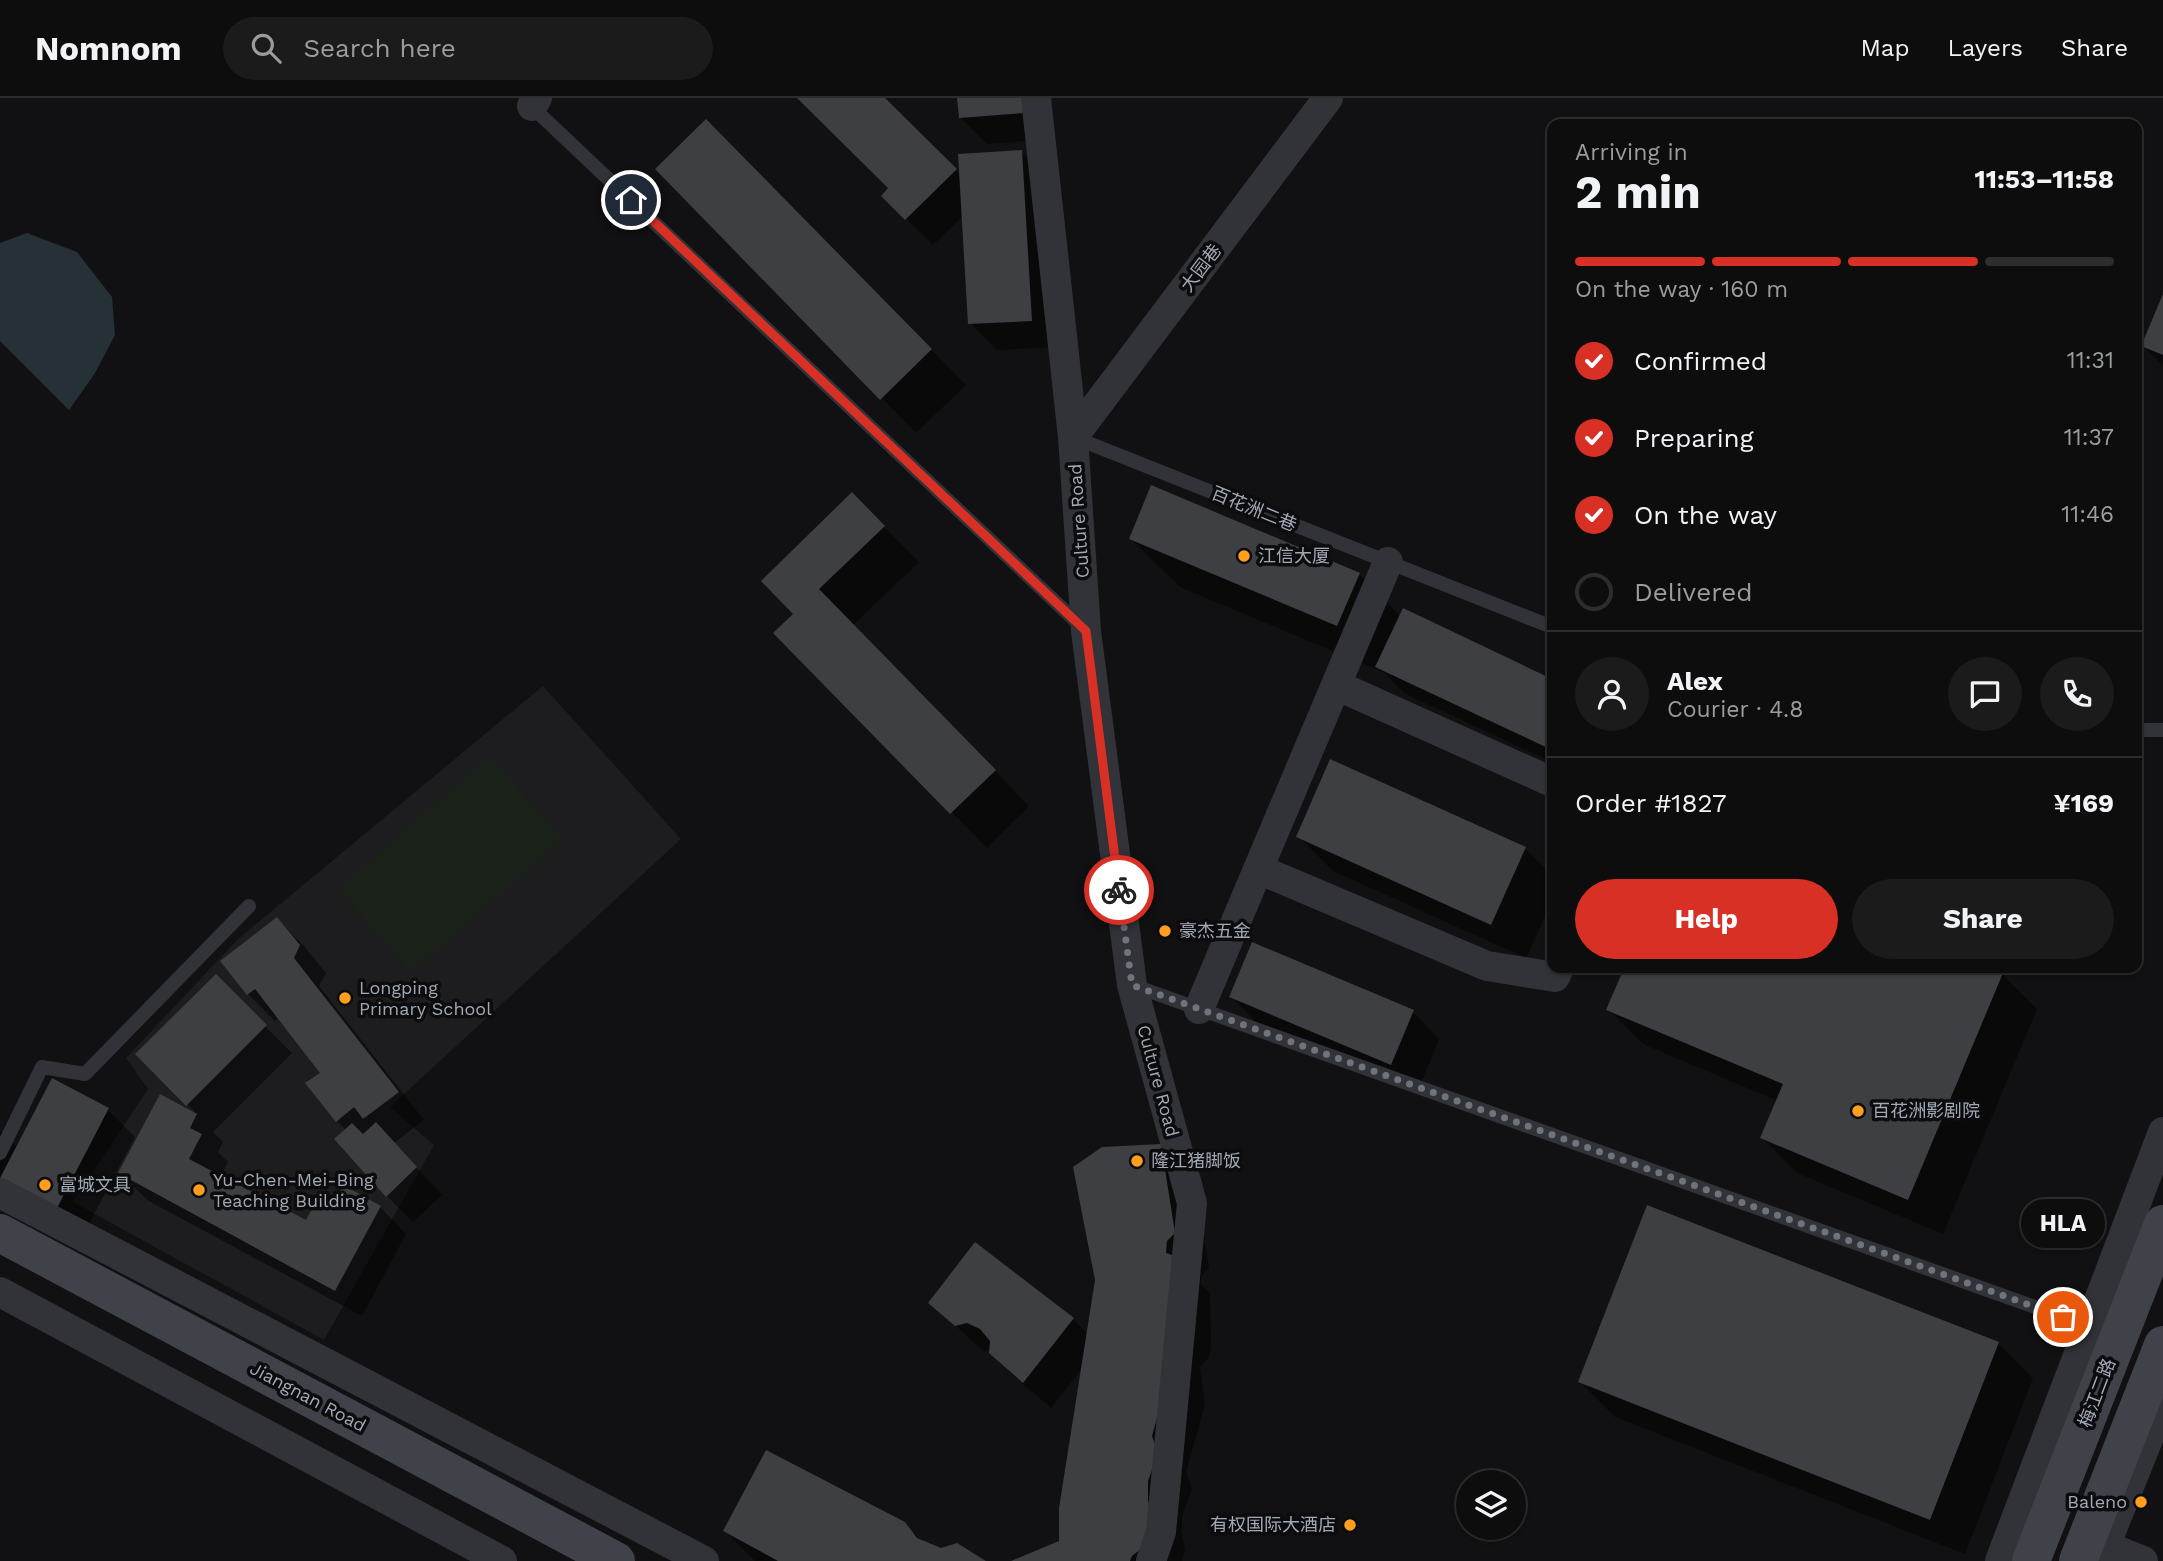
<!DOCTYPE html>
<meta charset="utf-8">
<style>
:root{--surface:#0d0d0e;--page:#1b1b1c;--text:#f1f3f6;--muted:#9a9c9e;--line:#2d2d2e;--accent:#d93025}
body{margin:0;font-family:"Work Sans","Noto Sans SC",sans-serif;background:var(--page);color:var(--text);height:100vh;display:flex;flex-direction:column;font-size:26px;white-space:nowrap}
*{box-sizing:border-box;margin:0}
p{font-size:23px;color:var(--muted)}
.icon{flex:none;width:38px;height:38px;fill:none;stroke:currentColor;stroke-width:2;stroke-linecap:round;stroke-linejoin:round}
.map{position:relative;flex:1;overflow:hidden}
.details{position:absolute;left:1547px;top:21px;width:595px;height:854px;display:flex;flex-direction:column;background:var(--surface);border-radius:14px;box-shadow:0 2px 5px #0004,0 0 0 2px var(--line)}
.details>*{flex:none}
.fabs{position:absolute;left:1456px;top:1372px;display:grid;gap:14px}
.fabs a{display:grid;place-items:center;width:70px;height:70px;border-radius:50%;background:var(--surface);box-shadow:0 2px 5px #0004,0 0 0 2px var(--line);font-size:35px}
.pin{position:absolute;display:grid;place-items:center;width:60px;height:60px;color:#fff;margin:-30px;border:4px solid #fff;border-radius:50%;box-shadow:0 2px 7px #0007}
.courier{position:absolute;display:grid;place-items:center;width:70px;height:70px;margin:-35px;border:5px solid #d93025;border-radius:50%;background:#fff;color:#222;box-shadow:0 2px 9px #0007}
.bubble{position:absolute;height:49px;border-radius:24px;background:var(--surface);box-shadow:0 2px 5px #0004,0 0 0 2px var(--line);font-size:23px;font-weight:700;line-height:49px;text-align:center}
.head em{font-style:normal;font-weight:700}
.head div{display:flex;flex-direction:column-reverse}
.head{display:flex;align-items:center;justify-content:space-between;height:119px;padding:0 28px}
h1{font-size:46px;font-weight:700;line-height:52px}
.bar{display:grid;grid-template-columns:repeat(4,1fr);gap:10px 7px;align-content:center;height:84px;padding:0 28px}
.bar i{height:9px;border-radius:5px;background:var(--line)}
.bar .on{background:var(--accent)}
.bar p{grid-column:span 4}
.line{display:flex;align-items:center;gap:18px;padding:0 28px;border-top:2px solid var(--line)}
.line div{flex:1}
.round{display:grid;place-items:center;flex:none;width:74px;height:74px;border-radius:37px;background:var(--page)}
ol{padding:0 28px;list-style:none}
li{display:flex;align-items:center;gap:21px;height:77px}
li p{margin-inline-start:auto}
li .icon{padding:7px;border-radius:50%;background:var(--accent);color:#fff;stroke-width:4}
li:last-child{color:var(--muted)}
li i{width:38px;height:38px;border:4px solid var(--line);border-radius:50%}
.action{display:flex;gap:14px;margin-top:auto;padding:14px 28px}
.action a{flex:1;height:80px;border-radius:42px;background:var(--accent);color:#fff;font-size:28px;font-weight:700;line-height:80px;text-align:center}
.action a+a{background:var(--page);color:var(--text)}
header{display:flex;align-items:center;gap:42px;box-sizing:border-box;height:98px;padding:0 35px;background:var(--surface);border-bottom:2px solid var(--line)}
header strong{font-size:33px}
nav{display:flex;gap:38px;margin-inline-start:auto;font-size:24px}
.search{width:490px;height:63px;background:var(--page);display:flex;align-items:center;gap:18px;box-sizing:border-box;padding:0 24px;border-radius:38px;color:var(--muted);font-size:26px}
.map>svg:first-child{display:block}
.built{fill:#1d1d20}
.green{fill:#192119}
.water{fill:#263137}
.shadow{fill:#0007}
.building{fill:#3d3f43}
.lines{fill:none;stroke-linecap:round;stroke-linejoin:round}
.lane{stroke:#323338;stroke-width:14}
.street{stroke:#323338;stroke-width:30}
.secondary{stroke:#3f4248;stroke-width:38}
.done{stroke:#6f747c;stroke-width:7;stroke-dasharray:0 12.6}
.route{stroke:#d93025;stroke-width:9}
.poi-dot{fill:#ff9f1d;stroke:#0c0c0e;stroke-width:2.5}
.labels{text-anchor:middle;stroke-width:7;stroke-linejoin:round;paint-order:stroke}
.street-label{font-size:18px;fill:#a1a9b5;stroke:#0c0c0e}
.poi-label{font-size:18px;fill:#a1a9b5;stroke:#0c0c0e;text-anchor:start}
</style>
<header>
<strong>Nomnom</strong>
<div class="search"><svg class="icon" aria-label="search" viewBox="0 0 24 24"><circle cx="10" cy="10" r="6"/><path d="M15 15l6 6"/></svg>Search here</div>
<nav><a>Map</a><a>Layers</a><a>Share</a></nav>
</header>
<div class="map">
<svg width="2163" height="1463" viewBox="0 0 2163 1463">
<rect width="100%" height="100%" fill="#111113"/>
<path class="built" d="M543,588l138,153 -291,268 44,38 -110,195 -251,-138 75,-113 -22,-31 112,-119z"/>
<path class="green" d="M490,658l73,83 -152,133 -73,-83z"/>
<path class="water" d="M27,135l50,19 35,45 3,38 -20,38 -26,37 -69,-69v-98z"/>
<path class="shadow" d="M799,0h84l78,78 60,-24 27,27 10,168 -61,3 -27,-27 -6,-108 -31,30 -50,-49 8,-8z
M959,0h87l3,41 -62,5 -27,-27z
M741,59l225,228 -50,48 -34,-35z
M2163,201v67l-20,-20z
M852,397l67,67 -66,63 176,181 -42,42 -211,-215 20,-19z
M1131,441l228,35 42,43 3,-6 148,70v81l-148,-69 -19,-20 -205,-86z
M1298,738l227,12 27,28v25l-26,57 -193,-87z
M277,821l27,27 22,27 -7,13 105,134 -30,23 48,52 -29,27 -26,-26 -41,-66 -9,-9 -15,-48 -43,-56 -4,4 -27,-27z
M1626,870h361l15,6 35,35 -94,225 -146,-61 -35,-35 16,-37 -135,-57 -35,-35z
M216,879l76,76 -79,79 10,10 -5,10 10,10 -8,15 87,45 28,-18 45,3 26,27 -44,82 -215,-116 -26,-27 39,-77 38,19 -60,-61z
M1231,898l182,16 26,27 -21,52 -161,-68z
M108,1012l27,27 -51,96 -84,-33v-69l18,16z
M1160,1048l35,35 14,87 -8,8v8l9,9 1,54 -2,10 -9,11 5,37 -19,67 6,17 -10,27v20l3,14 -3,11h-167l46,-19 22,-175 -32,41 -33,-28 -27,-27v-3l-7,2 -54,-50 143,17 15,15z
M1998,1245l35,35 -68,176 -350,-137 -35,-35z
M904,1425l18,19 61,19h-228l-30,-30z"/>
<path class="building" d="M797,0h88l72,71 -52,51 -24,-24 7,-8z
M957,0h65l1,15 -64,5z
M706,21l226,230 -52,51 -225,-231z
M1022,52l10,171 -64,3 -10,-170z
M2163,196v61l-22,-9z
M1151,387l209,88 -23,53 -208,-87z
M852,394l33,34 -66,63 177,181 -46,44 -177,-181 20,-19 -32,-33z
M1403,510l149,71v71l-177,-83z
M1330,661l196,88 -35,78 -195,-88z
M277,819l23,28 -6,13 105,134 -36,27 -9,-12 -18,15 -31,-39 15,-10 -65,-84 -8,6 -27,-34z
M1252,844l162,68 -23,55 -162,-68z
M1624,870h368l11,5 -95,227 -148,-62 23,-54 -177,-74z
M216,876l51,51 -81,81 -51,-52z
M52,980l57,30 -52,100 -57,-30z
M160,996l37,20 -7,14 12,6 -13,25 117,61 14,-26 15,7 8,-16 38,21 -46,85 -217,-118z
M376,1024l41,45 -31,30 -52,-58 18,-16 11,11z
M1161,1046l14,89 -8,8 -1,12 9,3 -4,113 -19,67 6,17 -10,28v19l3,14 -10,35 -9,7 -2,5h-119l48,-20v-33l36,-228 -22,-113 29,-20z
M1647,1107l352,137 -69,178 -352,-138z
M975,1144l99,76 -51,65 -34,-30 1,-12 -10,-12 -13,-6 -12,3 -27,-23z
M766,1352l139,72 12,16 24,10 16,-5 29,18h-208l-55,-30z"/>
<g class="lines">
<path class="lane" d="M530,7l552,522
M1073,339l479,190
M2137,632h26
M1132,887l959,342
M0,1055l42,-86 43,7 164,-168"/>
<path class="street" d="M1036,0l37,339 13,194 46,354 60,218 -31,329 -10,29
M532,8l5,-8
M1073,339l255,-339
M1336,587l216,97
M1258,771l229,97 68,11 4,-9
M1199,911l189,-447
M0,1095l704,368
M0,1194l502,269
M2098,1445l45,18
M2000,1463l163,-429
M2099,1463l64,-159"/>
<path class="secondary" d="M0,1135l616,328
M2031,1463l132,-337
M2078,1463l85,-216"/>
</g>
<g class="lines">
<path class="done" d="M1119,792l13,95 931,332"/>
<path class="route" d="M631,102l455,431 33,259"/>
</g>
<g class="poi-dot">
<circle cx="1244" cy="458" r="7"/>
<circle cx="1165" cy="833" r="7"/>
<circle cx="345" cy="900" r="7"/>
<circle cx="1858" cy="1013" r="7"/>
<circle cx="1137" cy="1063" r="7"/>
<circle cx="45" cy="1087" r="7"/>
<circle cx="199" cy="1092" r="7"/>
<circle cx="2141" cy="1404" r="7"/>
<circle cx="1350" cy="1427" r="7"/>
</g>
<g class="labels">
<g class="street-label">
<text transform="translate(1201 170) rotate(-53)" y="6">大园巷</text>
<text transform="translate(1254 411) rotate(22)" y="6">百花洲二巷</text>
<text transform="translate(1079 423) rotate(-94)" y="6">Culture Road</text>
<text transform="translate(1158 983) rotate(75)" y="6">Culture Road</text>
<text transform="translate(2097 1295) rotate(-69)" y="6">梅江二路</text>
<text transform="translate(308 1299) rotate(28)" y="6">Jiangnan Road</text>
</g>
<g class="poi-label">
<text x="1258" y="464">江信大厦</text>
<text x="1179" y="839">豪杰五金</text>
<text x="359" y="896">Longping<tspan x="359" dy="21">Primary School</tspan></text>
<text x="1872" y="1019">百花洲影剧院</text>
<text x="1151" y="1069">隆江猪脚饭</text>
<text x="213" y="1088">Yu-Chen-Mei-Bing<tspan x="213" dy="21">Teaching Building</tspan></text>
<text x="59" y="1093">富城文具</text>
<text x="2127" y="1410" text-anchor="end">Baleno</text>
<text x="1336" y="1433" text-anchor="end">有权国际大酒店</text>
</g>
</g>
</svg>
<div class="fabs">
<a><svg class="icon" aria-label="layers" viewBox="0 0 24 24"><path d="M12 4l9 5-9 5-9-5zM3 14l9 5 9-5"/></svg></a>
</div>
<div class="pin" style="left:2063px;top:1219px;background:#ea580c"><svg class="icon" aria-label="bag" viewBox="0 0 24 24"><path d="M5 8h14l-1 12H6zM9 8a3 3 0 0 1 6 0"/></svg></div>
<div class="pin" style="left:631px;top:102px;background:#1f2937"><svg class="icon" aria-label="home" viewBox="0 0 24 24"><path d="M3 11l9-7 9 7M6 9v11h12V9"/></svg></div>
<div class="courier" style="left:1119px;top:792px"><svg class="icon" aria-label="bike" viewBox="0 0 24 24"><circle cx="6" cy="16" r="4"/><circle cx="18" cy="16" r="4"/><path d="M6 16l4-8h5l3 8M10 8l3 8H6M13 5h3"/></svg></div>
<div class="bubble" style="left:2021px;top:1101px;width:84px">HLA</div>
<section class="details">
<div class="head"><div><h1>2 min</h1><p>Arriving in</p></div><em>11:53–11:58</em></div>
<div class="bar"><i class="on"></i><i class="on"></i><i class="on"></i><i></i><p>On the way · 160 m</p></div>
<ol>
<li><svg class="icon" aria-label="check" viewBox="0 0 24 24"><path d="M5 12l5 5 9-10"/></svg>Confirmed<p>11:31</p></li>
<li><svg class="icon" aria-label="check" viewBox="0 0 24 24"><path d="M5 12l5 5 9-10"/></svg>Preparing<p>11:37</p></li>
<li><svg class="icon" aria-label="check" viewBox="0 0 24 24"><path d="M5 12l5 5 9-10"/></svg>On the way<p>11:46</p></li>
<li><i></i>Delivered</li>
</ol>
<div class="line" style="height:126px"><a class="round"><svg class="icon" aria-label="person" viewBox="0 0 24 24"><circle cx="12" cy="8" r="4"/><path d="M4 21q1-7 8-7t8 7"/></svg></a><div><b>Alex</b><p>Courier · 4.8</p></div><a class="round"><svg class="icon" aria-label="chat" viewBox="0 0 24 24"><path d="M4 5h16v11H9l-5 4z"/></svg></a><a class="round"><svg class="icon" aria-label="phone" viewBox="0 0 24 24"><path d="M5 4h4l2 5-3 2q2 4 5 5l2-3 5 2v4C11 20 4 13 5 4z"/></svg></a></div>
<div class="line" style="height:91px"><div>Order #1827</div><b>¥169</b></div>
<div class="action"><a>Help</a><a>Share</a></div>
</section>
</div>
